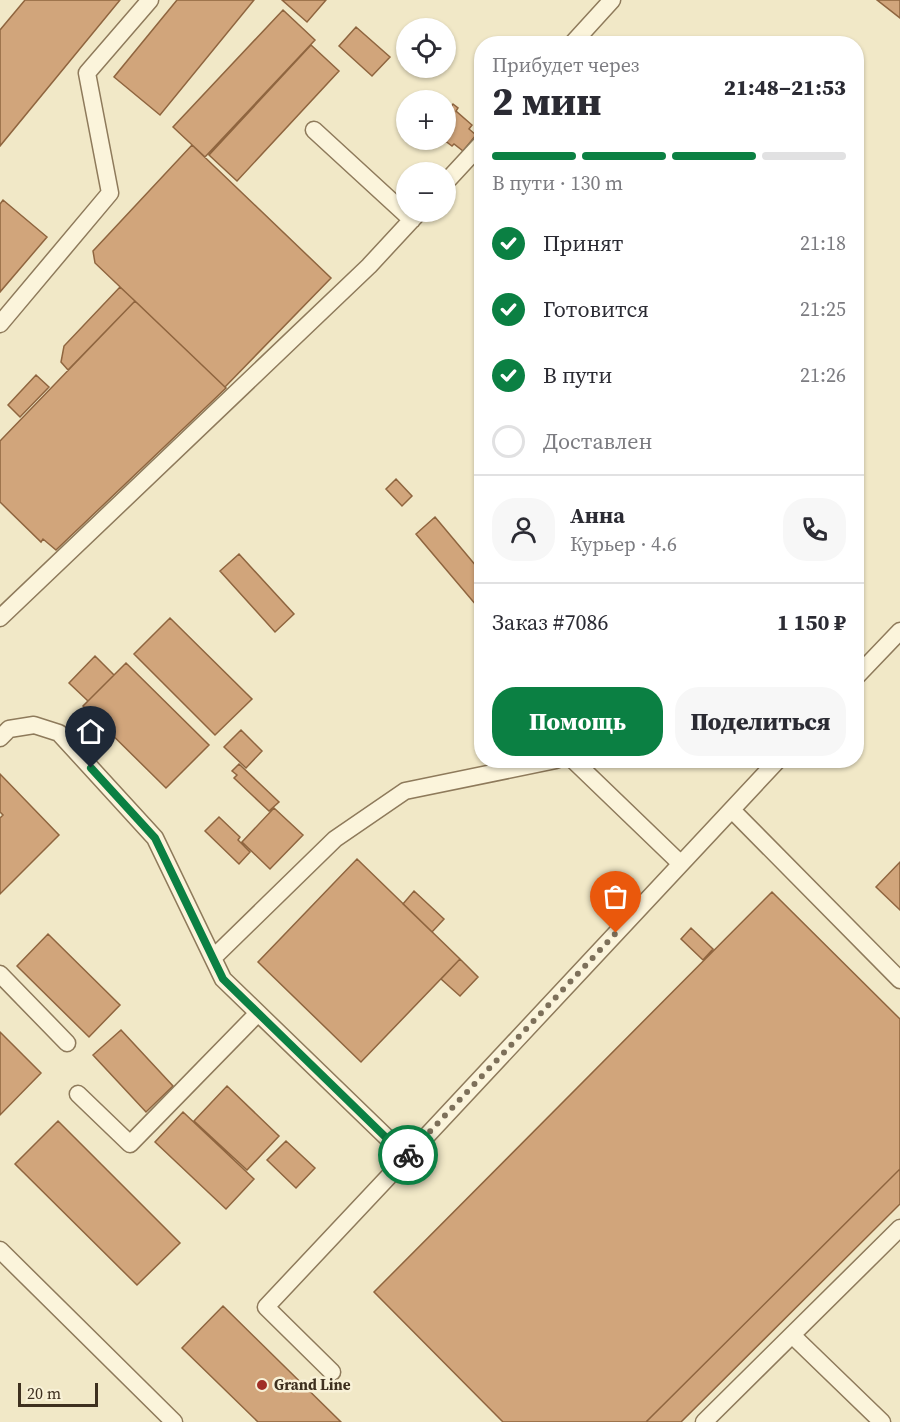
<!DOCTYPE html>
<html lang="ru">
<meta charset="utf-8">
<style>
:root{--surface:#fff;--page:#f7f7f7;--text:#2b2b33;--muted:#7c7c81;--line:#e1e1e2;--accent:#0b8043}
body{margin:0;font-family:"Source Serif 4",serif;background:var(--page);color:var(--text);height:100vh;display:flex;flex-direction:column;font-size:22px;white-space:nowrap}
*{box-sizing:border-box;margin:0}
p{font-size:20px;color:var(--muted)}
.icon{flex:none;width:33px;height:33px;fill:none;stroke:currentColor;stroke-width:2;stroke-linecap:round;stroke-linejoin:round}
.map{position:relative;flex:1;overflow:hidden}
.details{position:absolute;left:474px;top:36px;width:390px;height:732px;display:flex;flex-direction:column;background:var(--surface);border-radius:24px;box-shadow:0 2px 4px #0004}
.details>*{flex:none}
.controls{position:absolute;left:396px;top:18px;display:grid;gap:12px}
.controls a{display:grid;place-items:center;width:60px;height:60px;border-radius:50%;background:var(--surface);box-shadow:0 2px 4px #0004;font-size:30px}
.scale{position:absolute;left:18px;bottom:15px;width:80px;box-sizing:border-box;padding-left:6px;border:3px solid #3e301f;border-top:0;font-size:16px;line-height:21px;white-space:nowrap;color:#3e301f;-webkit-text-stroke:4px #f8f1d7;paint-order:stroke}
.pin{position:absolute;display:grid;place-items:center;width:51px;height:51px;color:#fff;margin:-62px -26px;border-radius:50% 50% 50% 0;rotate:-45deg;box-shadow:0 0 6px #0007}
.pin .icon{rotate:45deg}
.courier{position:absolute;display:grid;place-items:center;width:60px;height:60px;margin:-30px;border:4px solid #0b8043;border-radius:50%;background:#fff;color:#222;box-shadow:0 2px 8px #0007}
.overview em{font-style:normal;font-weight:800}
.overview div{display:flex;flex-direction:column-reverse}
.overview{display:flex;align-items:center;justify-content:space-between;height:102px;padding:0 18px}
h1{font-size:39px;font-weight:800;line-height:45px}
.bar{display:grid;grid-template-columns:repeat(4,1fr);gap:9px 6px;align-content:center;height:72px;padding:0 18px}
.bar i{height:8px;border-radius:4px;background:var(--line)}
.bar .current{background:var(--accent)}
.bar p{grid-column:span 4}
.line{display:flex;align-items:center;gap:15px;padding:0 18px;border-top:2px solid var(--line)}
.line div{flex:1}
.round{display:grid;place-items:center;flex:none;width:63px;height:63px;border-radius:24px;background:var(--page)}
ol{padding:0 18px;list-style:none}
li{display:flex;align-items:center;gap:18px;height:66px}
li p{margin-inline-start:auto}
li .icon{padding:6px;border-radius:50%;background:var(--accent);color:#fff;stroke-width:4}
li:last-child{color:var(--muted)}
li i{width:33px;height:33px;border:3px solid var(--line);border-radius:50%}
.button{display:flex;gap:12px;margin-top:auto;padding:12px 18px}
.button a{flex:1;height:69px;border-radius:24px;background:var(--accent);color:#fff;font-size:24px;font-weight:800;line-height:69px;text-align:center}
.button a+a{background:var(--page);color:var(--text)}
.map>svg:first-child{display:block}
.building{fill:#d1a57b;stroke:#8f653f;stroke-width:1.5}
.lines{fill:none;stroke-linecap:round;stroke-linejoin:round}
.lane-casing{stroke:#8e7a5b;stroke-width:19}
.lane{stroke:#fbf4db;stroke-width:16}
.done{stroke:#7d705a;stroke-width:6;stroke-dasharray:0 10.8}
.route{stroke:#0b8043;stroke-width:8}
.poi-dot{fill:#a12f27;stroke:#f8f1d7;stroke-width:2}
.labels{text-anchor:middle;stroke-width:5;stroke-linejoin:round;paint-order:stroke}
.poi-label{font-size:15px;font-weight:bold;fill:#3e301f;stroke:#f8f1d7;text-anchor:start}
</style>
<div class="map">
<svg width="900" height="1422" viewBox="0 0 900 1422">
<rect width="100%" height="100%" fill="#f1e8c7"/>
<path class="building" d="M25,0h95l-120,146v-116z
M177,0h77l-94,115 -46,-38z
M282,0h44l-19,22z
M877,0h23v18z
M283,10l32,30 -110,117 -32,-30z
M356,27l34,30 -18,19 -33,-30z
M311,45l28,26 -102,110 -28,-26z
M446,102l5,5 2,-3 5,4 -2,3 16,14 -3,4 7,6 -13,16 -9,-7 -2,2 -8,-6z
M192,145l139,133 -106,109 -130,-124 -2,-12z
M3,200l44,37 -47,55v-88z
M120,287l15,14 -67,69 -7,-8 3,-16z
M135,301l91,87 -170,162 -13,-11 -2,3 -41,-40v-61z
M36,375l13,12 -29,30 -12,-12z
M396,479l16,17 -10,10 -16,-17z
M435,517l47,56v39l-66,-78z
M239,554l55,60 -19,18 -55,-61z
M170,618l82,81 -37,36 -81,-81z
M95,656l19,19 -26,26 -19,-18z
M126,663l83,82 -43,43 -83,-82z
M241,730l21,21 -16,17 -22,-21z
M239,764l40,38 -10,9 -35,-33 3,-3 -5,-4z
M0,774l59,61 -59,59v-76l3,-3 -3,-3z
M274,808l29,27 -33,34 -28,-27z
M219,817l21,20 -2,3 12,12 -11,12 -34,-33z
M357,859l103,100 -99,103 -103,-100z
M900,862v48l-24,-23z
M414,891l30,28 -12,13 -29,-28z
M772,892l128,127v150l-254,253h-143l-129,-130z
M691,928l22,21 -10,11 -22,-21z
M48,934l72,71 -31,32 -72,-71z
M460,959l18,18 -18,19 -19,-17z
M121,1030l52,56 -27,26 -53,-57z
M0,1032l41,41 -41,42z
M227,1086l52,50 -32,34 -53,-49z
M183,1112l71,67 -28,30 -71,-67z
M58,1121l122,122 -43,42 -122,-121z
M286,1141l29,27 -19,20 -29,-28z
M900,1169v35l-219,218h-35z
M223,1306l118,116h-83l-76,-74z"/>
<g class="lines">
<defs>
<path id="lane" d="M572,44l40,-44
M314,130l98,90
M446,182l36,-39
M0,324l110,-131 -23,-120 63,-73
M0,618l369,-352 50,-54
M856,677l44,-46
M0,738l9,-9 25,-4 25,8 96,105 68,141 184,178 371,-397
M573,760l108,104
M732,810l168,170
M213,958l122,-119 70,-48 151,-31
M0,974l67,69
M78,1094l52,50 128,-131
M0,1250l174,172
M792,1335l90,87
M332,1372l-66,-65 141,-150
M704,1422l196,-194"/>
</defs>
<use href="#lane" class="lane-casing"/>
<use href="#lane" class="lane"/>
</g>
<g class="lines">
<path class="done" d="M408,1155l208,-222"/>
<path class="route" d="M91,768l64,70 68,141 183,178 2,-2"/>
</g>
<circle class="poi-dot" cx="262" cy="1385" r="6"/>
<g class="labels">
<g class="poi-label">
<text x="274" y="1390">Grand Line</text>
</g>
</g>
</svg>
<div class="controls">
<a><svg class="icon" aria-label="locate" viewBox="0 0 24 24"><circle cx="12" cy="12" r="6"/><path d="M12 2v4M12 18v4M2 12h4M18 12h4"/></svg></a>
<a>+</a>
<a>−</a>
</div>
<div class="scale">20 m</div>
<div class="pin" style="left:616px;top:933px;background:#ea580c"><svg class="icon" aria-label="bag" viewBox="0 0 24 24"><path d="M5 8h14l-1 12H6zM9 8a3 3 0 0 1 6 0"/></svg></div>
<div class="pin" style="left:91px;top:768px;background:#1f2937"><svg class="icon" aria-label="home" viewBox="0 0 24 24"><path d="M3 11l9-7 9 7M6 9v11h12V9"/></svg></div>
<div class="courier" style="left:408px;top:1155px"><svg class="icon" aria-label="bike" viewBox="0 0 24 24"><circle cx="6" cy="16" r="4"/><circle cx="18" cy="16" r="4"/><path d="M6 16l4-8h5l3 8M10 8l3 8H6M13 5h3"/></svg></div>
<section class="details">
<div class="overview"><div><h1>2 мин</h1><p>Прибудет через</p></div><em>21:48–21:53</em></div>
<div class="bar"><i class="current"></i><i class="current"></i><i class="current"></i><i></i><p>В пути · 130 m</p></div>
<ol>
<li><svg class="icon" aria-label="check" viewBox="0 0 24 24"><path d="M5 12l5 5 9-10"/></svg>Принят<p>21:18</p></li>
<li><svg class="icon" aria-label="check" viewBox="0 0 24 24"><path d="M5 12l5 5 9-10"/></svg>Готовится<p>21:25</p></li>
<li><svg class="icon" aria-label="check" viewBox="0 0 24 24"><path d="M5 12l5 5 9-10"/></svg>В пути<p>21:26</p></li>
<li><i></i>Доставлен</li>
</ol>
<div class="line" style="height:108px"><a class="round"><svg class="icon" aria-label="person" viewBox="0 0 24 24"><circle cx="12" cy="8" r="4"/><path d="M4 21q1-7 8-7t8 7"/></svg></a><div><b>Анна</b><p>Курьер · 4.6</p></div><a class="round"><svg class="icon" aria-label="phone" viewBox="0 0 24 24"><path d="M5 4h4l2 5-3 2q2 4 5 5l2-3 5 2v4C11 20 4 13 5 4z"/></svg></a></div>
<div class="line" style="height:78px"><div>Заказ #7086</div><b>1 150 ₽</b></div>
<div class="button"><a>Помощь</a><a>Поделиться</a></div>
</section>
</div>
